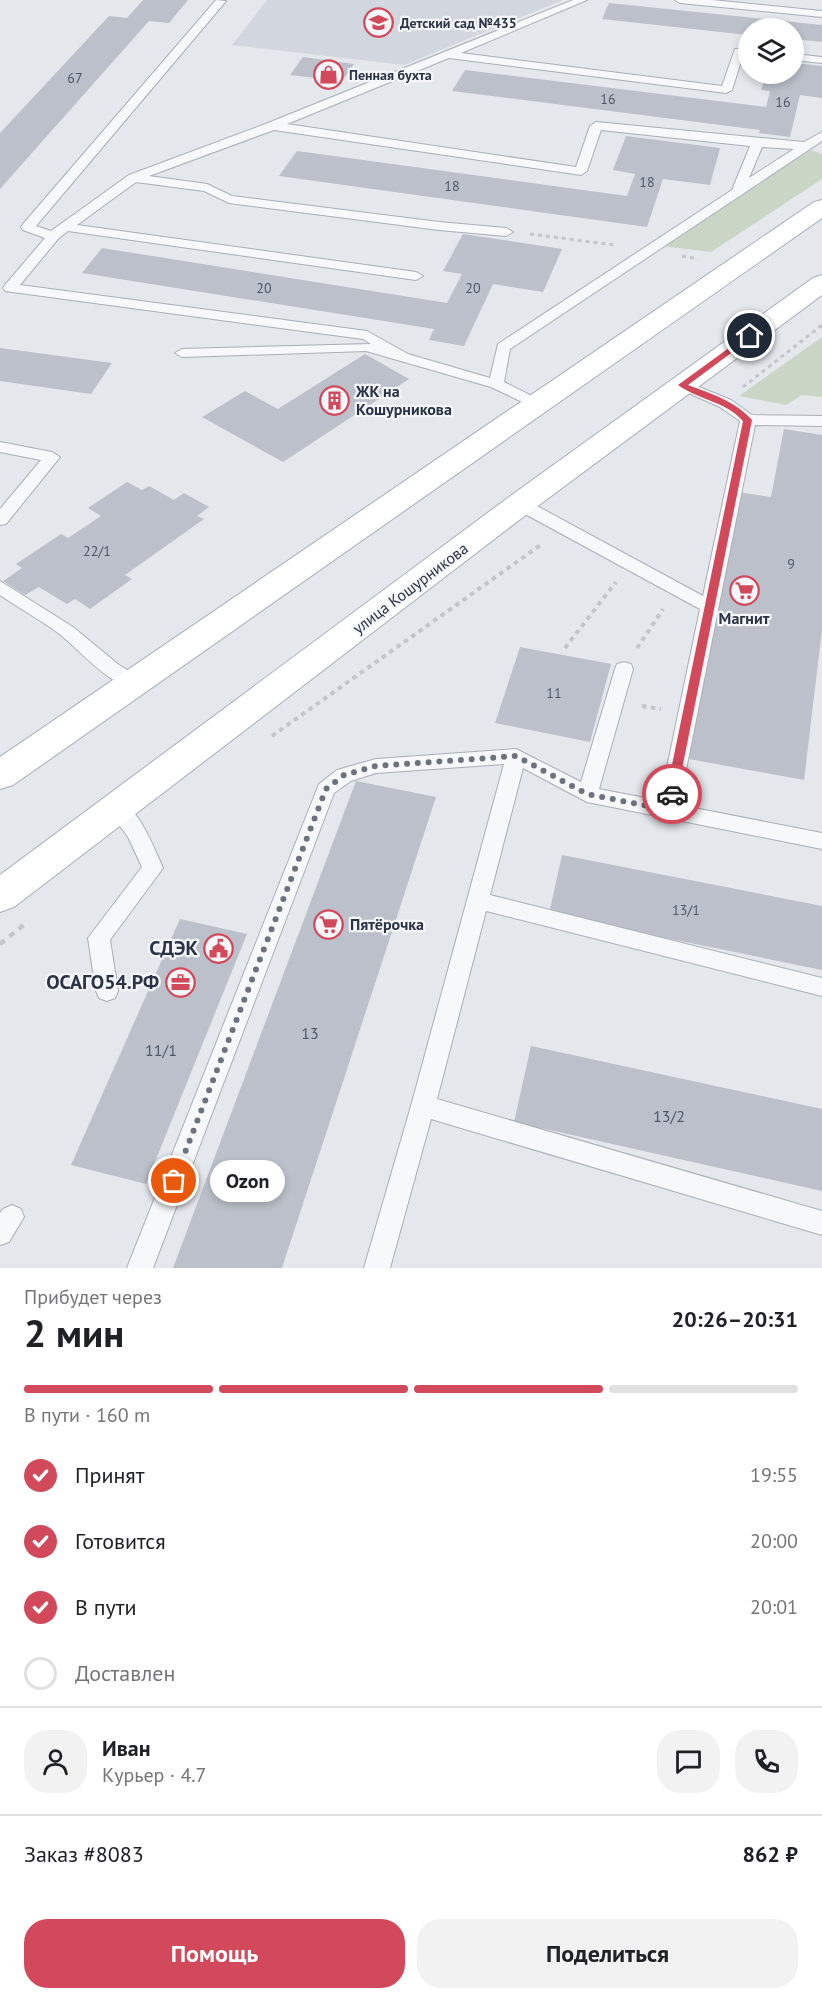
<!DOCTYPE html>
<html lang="ru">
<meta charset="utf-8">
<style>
:root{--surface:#fff;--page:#f2f2f2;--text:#202124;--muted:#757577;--line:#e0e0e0;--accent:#d1495b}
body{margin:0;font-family:"PT Sans",sans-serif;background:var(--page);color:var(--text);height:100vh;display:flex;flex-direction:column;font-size:22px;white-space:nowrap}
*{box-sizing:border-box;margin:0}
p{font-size:20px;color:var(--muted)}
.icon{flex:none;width:33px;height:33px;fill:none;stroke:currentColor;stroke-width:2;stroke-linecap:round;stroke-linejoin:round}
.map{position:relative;height:1268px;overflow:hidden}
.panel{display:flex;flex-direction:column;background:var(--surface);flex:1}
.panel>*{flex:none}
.fabs{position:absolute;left:738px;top:18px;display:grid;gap:12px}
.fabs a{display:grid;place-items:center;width:66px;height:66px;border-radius:50%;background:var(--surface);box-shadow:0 3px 9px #0003;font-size:30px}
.pin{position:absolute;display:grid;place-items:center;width:51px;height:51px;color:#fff;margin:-26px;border:3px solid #fff;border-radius:50%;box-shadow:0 2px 6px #0007}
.courier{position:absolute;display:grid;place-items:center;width:60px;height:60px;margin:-30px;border:4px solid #d1495b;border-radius:50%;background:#fff;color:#222;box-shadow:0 2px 8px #0007}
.bubble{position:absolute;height:42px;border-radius:21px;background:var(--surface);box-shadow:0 3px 9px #0003;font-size:20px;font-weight:700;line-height:42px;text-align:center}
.overview em{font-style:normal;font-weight:700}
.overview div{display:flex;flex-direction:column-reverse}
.overview{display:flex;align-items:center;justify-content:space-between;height:102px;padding:0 24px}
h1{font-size:39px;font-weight:700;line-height:45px}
.bar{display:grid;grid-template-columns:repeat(4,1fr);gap:9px 6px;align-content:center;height:72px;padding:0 24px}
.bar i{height:8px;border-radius:4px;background:var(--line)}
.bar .on{background:var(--accent)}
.bar p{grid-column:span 4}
.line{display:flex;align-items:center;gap:15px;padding:0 24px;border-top:2px solid var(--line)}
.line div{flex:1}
.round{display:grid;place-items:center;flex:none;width:63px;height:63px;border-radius:24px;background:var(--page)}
ol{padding:0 24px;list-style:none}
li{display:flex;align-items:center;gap:18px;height:66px}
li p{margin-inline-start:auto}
li .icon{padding:6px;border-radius:50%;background:var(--accent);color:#fff;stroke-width:4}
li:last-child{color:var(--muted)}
li i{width:33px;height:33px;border:3px solid var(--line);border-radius:50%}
.primary-button{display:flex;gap:12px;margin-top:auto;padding:12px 24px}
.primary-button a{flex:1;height:69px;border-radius:24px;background:var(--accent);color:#fff;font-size:24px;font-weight:700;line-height:69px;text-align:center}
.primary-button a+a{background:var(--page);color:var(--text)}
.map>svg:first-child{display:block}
.built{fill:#d2d6de}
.green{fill:#c9d6c5}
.building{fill:#bbc0ca}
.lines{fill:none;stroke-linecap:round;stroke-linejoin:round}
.service-casing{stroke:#a9aeb7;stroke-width:2}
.secondary-casing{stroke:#a9aeb7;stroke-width:2}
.path-far2{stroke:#c2c5cb;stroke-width:3;stroke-dasharray:4 4;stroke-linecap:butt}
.path-far1{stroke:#c2c5cb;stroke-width:4;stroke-dasharray:4.5 4.5;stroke-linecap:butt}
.path{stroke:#c2c5cb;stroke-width:4.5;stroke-dasharray:6 6;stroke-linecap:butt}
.service{fill:#f7f8fa;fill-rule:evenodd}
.secondary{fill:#fff;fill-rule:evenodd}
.route{fill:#d1495b}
.done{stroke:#6c737f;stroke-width:6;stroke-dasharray:0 10.8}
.labels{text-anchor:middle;stroke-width:4.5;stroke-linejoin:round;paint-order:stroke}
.far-poi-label{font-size:14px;font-weight:bold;fill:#2b3445;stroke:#f4f6f9;text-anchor:start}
.number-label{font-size:14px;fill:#4f5766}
.poi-label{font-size:16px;font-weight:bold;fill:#2b3445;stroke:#f4f6f9;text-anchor:start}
.street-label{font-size:16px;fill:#2b3445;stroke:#f4f6f9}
.near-number-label{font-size:16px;fill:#4f5766}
.near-poi-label{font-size:20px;font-weight:bold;fill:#2b3445;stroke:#f4f6f9;text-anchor:end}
</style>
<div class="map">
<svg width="822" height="1268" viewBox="0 0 822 1268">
<rect width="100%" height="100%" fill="#e4e7ec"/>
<path class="built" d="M267,0h296l-159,65 -172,-20z"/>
<path class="green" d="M811,150l11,4v25l-111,73 -49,-6z
M822,337v60l-20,-2 -16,10 -47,-9z"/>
<path class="building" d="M143,0h45l-19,23 -20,-2 -149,168v-56l109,-117 18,2z
M609,3l213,22v17l-28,-3v-11h-46v7l-146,-16z
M303,57l51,7 -12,17 -52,-6z
M794,63l28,3v32l-22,-3 -10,42 -31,-4 1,-3 -308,-39 13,-21 301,37 4,-16 -9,-1 5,-16h28z
M626,136l94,12 -10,37 -47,-6 -16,48 -368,-51 18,-25 330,45 8,-22 -22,-4z
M463,234l99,15 -19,43 -50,-8 -29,62 -35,-6 5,-11 -352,-56 20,-25 345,55 15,-29 -19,-3z
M0,348l112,15 -21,31 -91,-13z
M365,354l44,25 -126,83 -81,-45 43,-26 33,18z
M784,429l38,6v195l-18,150 -115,-21 49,-267 33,5z
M127,482l15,8 7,-4 25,14 10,-7 25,14 -12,9 7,3 -79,56 7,4 -42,30 -15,-10 -8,5 -28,-17 -14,8 -22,-14 19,-13 -6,-4 45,-30 7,4 33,-22 -13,-8z
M520,647l91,17 -21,78 -95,-19z
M356,781l80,16 -154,471h-109z
M562,855l260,51v64l-273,-56z
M180,919l67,15 -101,250 -75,-19z
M531,1046l291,63v82l-308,-69z"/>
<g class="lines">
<defs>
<path id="service" d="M216,0l10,1 -190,225 15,5 78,-56 139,-52 305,-123h14l-126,53 261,33 13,-37h13v6h-5l-11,35 -6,3 -277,-35 -162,66 289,43 14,-41 6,-4 208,20 18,-10v9l-312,208 -6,33 38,19 3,3 -3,3 -5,2 -46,-22 -125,-36 -184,6 -7,-4 7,-4 189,-5 -8,-5 -358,-48 -2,-3 2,-3 40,-47 -22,-8 -2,-3 2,-3zM274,130l307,45 6,-4 14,-41 149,16 -18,44 -234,154 -8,34 -82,-24 -41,-23 -347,-46 38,-46 10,-8 348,49 7,-4 -7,-4 -339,-47 59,-43 68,9 25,12 210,27 67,6 7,-4 -7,-4 -67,-6 -207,-26 -25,-12 -58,-8zM762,147l32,2 -45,29z
M675,0h37l110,11v6l-142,-14z
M794,54l28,3v6l-28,-3z
M682,380l49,20 21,15 70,1v10l-67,-1 -76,380 143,28v16l-235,-47 -64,-34 -33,127 332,83v18l-336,-85 -49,188 385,112v24l-391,-116 -41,149h-26l47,-162 93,-342 -128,9 -25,8 -17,12 -181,475h-26l192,-484 18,-14 39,-11 140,-10 65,33 34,-113 2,-5 7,-2 7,2 2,5 -34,120 61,12 40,-192 -186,-101 -2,-4 2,-4h12l177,96 37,-175 -20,-14 -43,-19 -3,-3 3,-3z
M0,442l52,10 8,5 -54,67 -6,1v-16l41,-49 -41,-8z
M0,581l73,46 46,38 22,13 2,5 -2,5c-23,6 -62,-38 -79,-52 -19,-15 -42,-27 -62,-41z
M117,800c22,7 37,48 46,68l-53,72 8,51 -3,7 -8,3 -8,-3 -3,-7 -8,-53 54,-71 -14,-30 -21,-29 3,-5z
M12,1205l9,4 3,8 -15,25 -9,3v-32l3,-4z"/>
<path id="secondary" d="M822,200v18l-809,567 -13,4v-32l814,-555z
M822,275v20l-291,216 -517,396 -14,5v-37l509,-378 304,-219z"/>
</defs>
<use href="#service" class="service-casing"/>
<use href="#secondary" class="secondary-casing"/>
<path class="path-far2" d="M530,234l85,11
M682,256l16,3
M743,387l79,-62"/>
<path class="path-far1" d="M565,648l51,-66
M637,648l26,-39
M642,706l19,3
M272,736l270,-192"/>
<path class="path" d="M0,944l25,-20"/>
<use href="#service" class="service"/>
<use href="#secondary" class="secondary"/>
</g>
<path class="route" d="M748,334l6,2 -66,49c24,9 47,16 64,35l-75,374 -5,4 -6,-4 77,-373c-18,-20 -44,-21 -65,-36z"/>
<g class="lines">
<path class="done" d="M174,1181l152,-392 18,-14 32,-9 140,-10 71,38 81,16 4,-16"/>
</g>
<defs>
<symbol id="school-ring" viewBox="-11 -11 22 22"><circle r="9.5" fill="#f4f6f9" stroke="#d1495b" stroke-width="1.5"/><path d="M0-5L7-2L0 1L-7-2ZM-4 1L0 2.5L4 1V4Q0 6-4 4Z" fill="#d1495b"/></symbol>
<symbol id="shop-ring" viewBox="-11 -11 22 22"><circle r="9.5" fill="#f4f6f9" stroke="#d1495b" stroke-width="1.5"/><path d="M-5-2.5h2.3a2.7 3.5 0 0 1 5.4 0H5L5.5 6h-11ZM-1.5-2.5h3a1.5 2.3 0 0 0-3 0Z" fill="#d1495b"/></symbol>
<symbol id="building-ring" viewBox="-11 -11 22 22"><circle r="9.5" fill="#f4f6f9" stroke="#d1495b" stroke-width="1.5"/><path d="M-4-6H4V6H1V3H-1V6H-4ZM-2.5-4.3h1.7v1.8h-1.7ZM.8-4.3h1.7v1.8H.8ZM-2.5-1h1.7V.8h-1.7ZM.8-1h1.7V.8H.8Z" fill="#d1495b"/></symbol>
<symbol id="supermarket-ring" viewBox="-11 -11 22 22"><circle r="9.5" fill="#f4f6f9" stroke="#d1495b" stroke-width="1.5"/><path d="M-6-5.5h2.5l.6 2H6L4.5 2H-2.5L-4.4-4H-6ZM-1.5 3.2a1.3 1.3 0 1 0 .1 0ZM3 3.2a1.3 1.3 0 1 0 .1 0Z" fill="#d1495b"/></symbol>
<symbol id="civic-ring" viewBox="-11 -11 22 22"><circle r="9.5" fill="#f4f6f9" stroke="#d1495b" stroke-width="1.5"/><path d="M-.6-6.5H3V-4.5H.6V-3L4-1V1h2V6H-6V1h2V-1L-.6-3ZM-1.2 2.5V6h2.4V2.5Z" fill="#d1495b"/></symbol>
<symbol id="office-ring" viewBox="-11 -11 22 22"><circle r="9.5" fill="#f4f6f9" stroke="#d1495b" stroke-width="1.5"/><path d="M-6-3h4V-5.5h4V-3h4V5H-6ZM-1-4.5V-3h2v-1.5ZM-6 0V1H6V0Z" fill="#d1495b"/></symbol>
</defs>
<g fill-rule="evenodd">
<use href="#school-ring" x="362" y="6" width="33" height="33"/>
<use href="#shop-ring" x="312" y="58" width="33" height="33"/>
<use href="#building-ring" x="318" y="384" width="33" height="33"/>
<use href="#supermarket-ring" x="728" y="574" width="33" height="33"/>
<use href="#supermarket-ring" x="312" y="908" width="33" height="33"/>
<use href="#civic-ring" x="202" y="932" width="33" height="33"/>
<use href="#office-ring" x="164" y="966" width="33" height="33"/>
</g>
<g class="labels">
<g class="far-poi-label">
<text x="400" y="28">Детский сад №435</text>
<text x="349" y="80">Пенная бухта</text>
</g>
<g class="number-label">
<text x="75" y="83">67</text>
<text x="608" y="104">16</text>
<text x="783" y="107">16</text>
<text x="647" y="187">18</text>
<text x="452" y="191">18</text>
<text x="264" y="293">20</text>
<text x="473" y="293">20</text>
<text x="97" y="556">22/1</text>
<text x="791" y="569">9</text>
<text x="554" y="698">11</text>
<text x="686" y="915">13/1</text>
</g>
<g class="poi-label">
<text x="356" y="397">ЖК на<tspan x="356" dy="18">Кошурникова</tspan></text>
<text x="744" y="624" text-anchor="middle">Магнит</text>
<text x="350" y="930">Пятёрочка</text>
</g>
<g class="street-label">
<text transform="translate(410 588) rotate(-37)" y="6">улица Кошурникова</text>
</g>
<g class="near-number-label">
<text x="310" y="1039">13</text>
<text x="161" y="1056">11/1</text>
<text x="669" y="1122">13/2</text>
</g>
<g class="near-poi-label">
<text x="198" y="955">СДЭК</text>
<text x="159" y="989">ОСАГО54.РФ</text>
</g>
</g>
</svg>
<div class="fabs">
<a><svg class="icon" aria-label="layers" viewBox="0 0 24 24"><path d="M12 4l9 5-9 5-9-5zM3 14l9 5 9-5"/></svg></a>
</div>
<div class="pin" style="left:174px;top:1181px;background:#ea580c"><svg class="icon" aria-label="bag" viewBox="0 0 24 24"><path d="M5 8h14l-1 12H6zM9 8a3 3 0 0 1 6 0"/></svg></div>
<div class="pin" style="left:750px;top:336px;background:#1f2937"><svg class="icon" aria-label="home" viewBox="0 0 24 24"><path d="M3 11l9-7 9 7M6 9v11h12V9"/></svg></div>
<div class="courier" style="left:672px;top:794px"><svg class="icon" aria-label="car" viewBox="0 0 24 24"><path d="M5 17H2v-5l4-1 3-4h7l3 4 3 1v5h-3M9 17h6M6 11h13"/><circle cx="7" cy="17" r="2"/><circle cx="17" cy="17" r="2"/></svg></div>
<div class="bubble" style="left:210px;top:1160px;width:75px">Ozon</div>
</div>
<section class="panel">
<div class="overview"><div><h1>2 мин</h1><p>Прибудет через</p></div><em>20:26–20:31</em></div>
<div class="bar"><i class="on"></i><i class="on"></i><i class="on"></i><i></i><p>В пути · 160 m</p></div>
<ol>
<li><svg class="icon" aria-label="check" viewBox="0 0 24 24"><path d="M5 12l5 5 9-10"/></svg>Принят<p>19:55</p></li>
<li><svg class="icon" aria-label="check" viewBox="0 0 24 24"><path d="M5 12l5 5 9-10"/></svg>Готовится<p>20:00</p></li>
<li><svg class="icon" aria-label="check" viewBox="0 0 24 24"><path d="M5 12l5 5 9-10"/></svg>В пути<p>20:01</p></li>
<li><i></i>Доставлен</li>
</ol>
<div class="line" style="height:108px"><a class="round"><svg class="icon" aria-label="person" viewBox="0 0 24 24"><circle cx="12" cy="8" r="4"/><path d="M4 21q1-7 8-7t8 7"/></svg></a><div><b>Иван</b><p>Курьер · 4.7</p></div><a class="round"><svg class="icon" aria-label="chat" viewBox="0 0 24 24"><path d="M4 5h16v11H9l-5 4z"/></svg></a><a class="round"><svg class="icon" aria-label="phone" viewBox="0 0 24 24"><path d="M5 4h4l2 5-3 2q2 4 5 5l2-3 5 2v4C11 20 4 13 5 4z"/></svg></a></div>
<div class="line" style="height:78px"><div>Заказ #8083</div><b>862 ₽</b></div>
<div class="primary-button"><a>Помощь</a><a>Поделиться</a></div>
</section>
